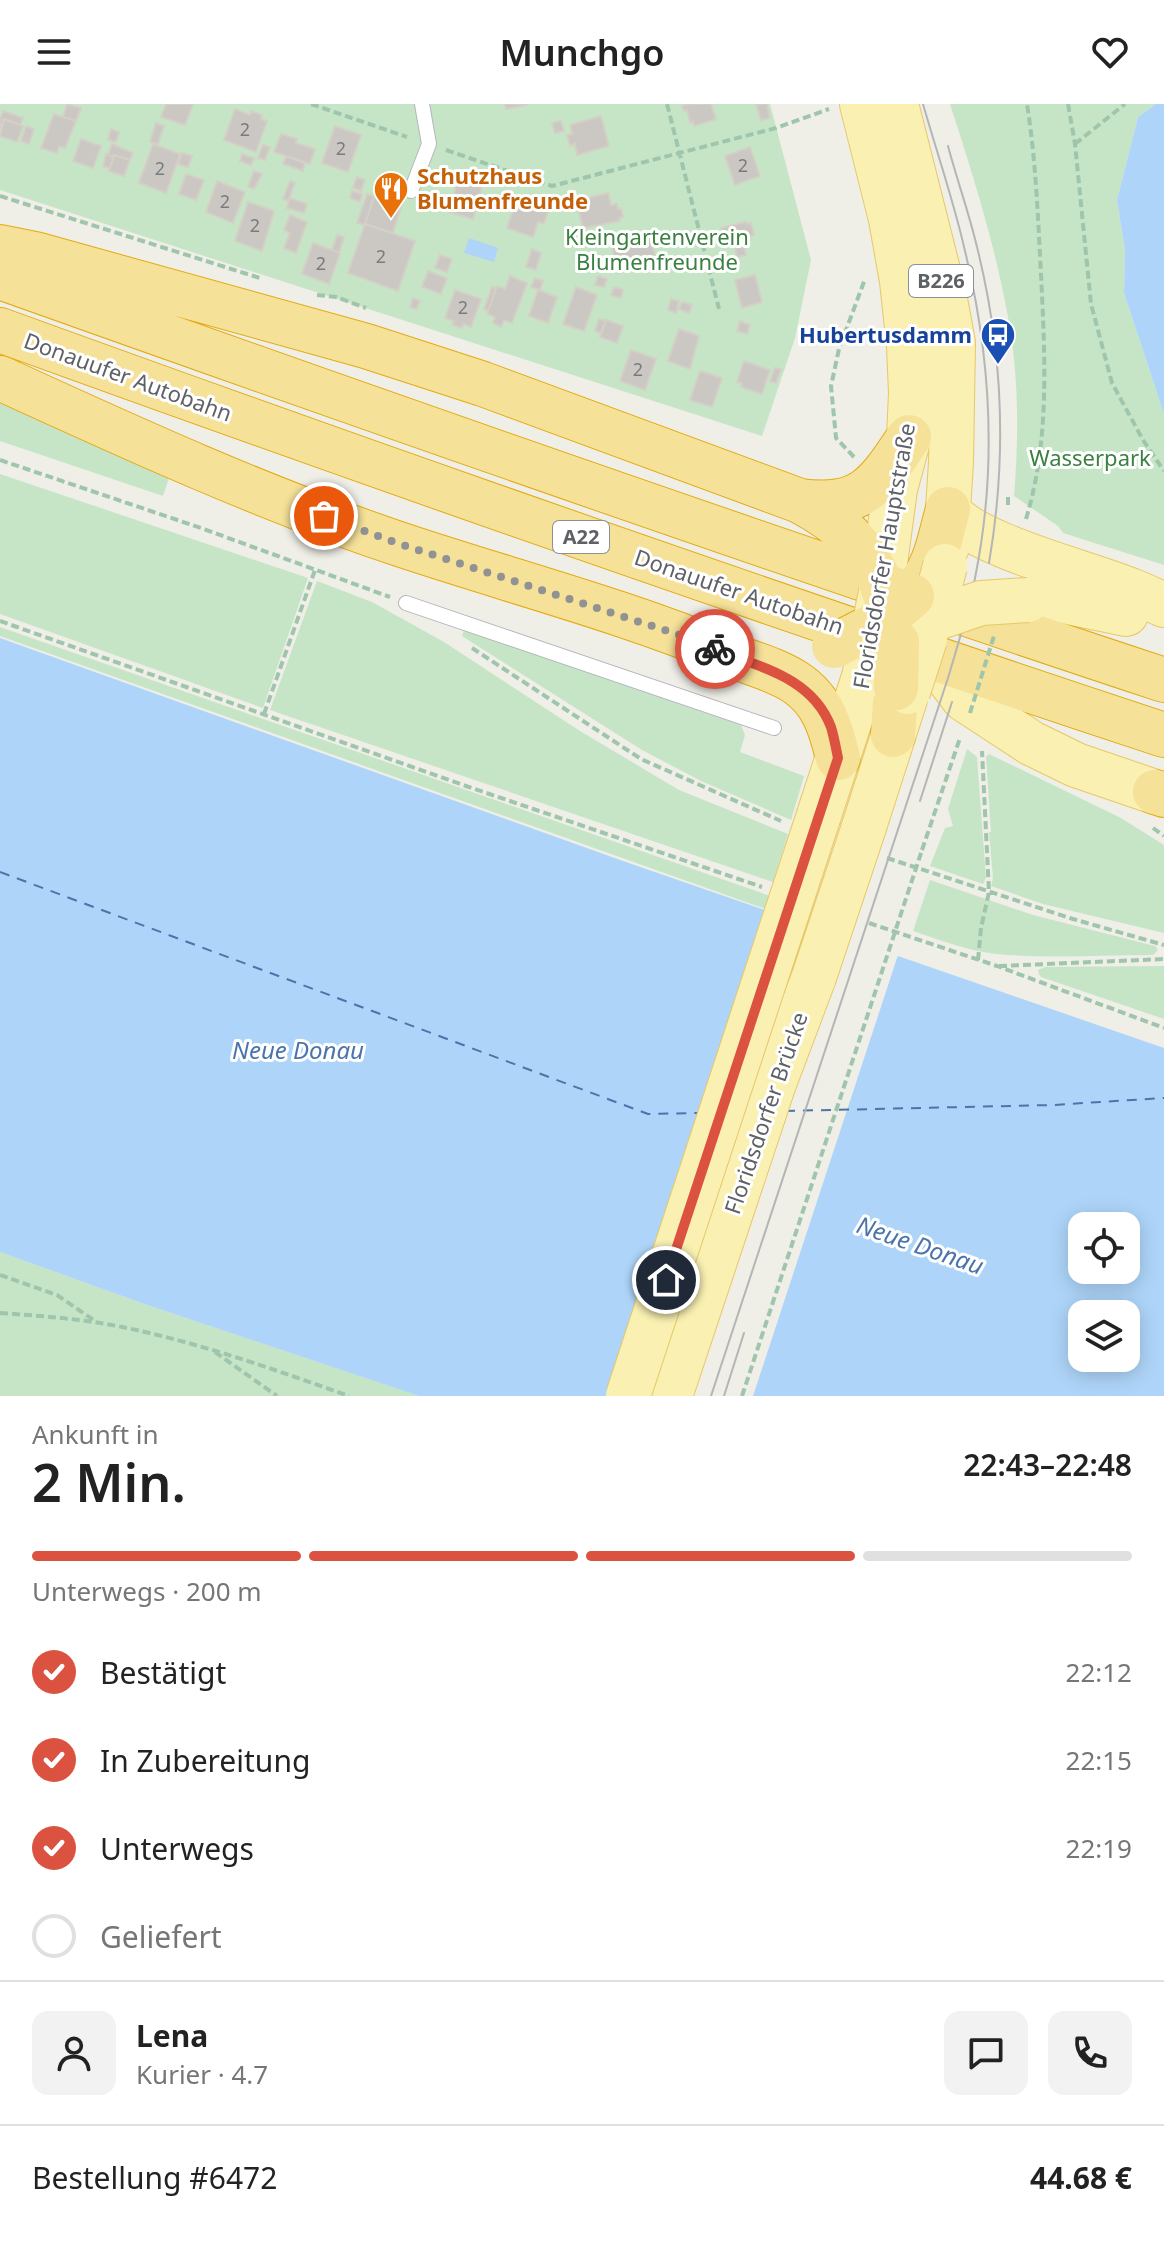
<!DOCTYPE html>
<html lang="de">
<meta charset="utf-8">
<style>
:root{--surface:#fff;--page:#f2f2f2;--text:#222;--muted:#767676;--line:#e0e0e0;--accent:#dc5240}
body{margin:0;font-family:"Noto Sans",sans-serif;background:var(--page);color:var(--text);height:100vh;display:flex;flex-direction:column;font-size:30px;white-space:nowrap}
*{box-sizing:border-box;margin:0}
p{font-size:26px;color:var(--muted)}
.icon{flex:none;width:44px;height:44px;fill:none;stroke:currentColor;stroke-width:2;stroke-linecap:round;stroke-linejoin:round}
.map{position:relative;height:1292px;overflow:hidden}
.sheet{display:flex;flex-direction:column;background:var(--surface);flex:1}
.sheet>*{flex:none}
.controls{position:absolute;left:1068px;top:1108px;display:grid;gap:16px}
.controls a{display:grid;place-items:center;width:72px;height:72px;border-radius:16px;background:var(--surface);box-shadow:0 4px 20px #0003;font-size:40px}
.pin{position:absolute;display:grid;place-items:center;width:68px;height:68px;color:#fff;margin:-34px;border:4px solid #fff;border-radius:50%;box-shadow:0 2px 8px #0007}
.courier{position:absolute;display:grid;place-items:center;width:80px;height:80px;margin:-40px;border:6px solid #dc5240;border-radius:50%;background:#fff;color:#222;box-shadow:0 2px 10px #0007}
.overview em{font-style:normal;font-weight:600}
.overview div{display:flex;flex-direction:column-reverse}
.overview{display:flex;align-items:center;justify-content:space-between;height:136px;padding:0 32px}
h1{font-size:52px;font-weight:600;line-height:60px}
.bar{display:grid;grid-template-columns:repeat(4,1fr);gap:12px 8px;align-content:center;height:96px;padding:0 32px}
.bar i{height:10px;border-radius:6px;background:var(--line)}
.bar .selected{background:var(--accent)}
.bar p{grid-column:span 4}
.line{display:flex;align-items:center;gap:20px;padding:0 32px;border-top:2px solid var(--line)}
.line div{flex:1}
.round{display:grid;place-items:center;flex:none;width:84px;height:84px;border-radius:16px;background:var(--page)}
ol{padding:0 32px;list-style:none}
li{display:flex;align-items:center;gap:24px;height:88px}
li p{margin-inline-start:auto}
li .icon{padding:8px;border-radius:50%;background:var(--accent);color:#fff;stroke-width:4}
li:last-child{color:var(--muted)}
li i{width:44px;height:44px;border:4px solid var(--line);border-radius:50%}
header{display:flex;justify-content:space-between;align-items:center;height:104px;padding:0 32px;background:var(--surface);font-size:36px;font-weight:600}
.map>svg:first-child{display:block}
.green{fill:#c6e5c7}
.water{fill:#aed5f9;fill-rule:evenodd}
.pier{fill:#efeee7}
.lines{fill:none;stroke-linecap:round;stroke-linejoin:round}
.ferry{stroke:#4b75aa;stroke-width:2;stroke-dasharray:10 8;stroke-linecap:butt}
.building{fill:#cbc8c4;stroke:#d4d0c6;stroke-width:2}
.service-casing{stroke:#b4b6ba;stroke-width:16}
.primary-casing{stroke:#e7c868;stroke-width:46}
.motorway-casing{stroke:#e4ab12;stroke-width:46}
.path{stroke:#9fc5ac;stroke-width:4;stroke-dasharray:8 4;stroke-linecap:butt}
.service{stroke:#fff;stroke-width:14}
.primary{stroke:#f9f0b2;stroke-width:44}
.motorway{stroke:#f5e198;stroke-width:44}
.tram{stroke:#b5b5b6;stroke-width:2}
.primary-bridge-casing{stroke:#e7c868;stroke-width:46;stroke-linecap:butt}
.motorway-bridge-casing{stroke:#e4ab12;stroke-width:46;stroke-linecap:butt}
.path-bridge{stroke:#9fc5ac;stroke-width:4;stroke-dasharray:8 4;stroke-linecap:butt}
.primary-bridge{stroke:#f9f0b2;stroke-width:44}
.motorway-bridge{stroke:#f5e198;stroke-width:44}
.done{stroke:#919293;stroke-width:8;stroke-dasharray:0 14.4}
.route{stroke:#dc5240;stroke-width:10}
.labels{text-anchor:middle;stroke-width:6;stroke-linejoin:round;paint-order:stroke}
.number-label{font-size:18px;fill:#797b7e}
.shield{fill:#fff;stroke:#8e9094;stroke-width:2}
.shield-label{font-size:20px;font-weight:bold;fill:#5e6166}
.food-label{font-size:22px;font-weight:bold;fill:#c56008;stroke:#fff;text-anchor:start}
.park-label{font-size:22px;fill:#3b8041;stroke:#fff}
.transit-label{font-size:22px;font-weight:bold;fill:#164399;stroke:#fff;text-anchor:end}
.street-label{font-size:22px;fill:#5e6166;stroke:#fff}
.water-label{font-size:24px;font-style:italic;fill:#4b75aa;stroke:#fff}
</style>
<header><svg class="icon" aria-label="menu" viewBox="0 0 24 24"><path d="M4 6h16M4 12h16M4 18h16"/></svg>Munchgo<svg class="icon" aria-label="heart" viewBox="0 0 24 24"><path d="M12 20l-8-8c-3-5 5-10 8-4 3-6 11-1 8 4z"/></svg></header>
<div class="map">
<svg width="1164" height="1292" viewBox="0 0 1164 1292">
<rect width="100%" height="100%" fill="#efeee7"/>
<path class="green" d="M0,0h770l41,156 -16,78 -33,98 -762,-246z
M950,0h206l-18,13 -21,83 8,51 -1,42 40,121v151l-101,-32 -5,-7 -44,-30c5,-61 5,-124 -7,-184 -13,-71 -35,-140 -57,-208z
M0,290l169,84 -6,18 -163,-55z
M0,370l308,104 -45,130 -263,-94z
M317,477l55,21 72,40 136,89 99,59 109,44 -15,48 -503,-172z
M0,523l773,270 -5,13 -768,-274z
M464,526l277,95 4,10 -5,17 64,24 -13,44 -90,-39 -59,-31 -180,-114z
M967,645l10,8 9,121 -3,6 -53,-18 15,-38 8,-2 -5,-17z
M989,650l132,64 43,27v88l-121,-29 -52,-18 2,-8 -4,-46h2l-5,-75z
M930,776l103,35 122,31 3,4 -5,5c-52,0 -105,4 -156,-1 -29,-3 -57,-14 -84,-23z
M1164,862v53l-123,-42 -2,-3 -1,-4 7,-3z
M0,1148l147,53 272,91h-419z"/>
<path class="water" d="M1156,0h8v310l-40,-121 1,-42 -8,-51 21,-83z
M469,134l29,10 -4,14 -30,-9z
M0,534l623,223 541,187v348h-745l-272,-91 -147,-53zM1082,1122h44v44h-44zM1082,1210h44v44h-44z"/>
<path class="pier" d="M769,803l130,45 -146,444h-144z"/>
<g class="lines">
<path class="ferry" d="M0,768l648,242 51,-1
M785,1007l268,-6 111,-7"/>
</g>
<path class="building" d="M67,0l14,4 -5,13 -13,-4z
M166,0h27l-8,21 -24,-8z
M505,0h22v1l-21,4z
M690,0h21l5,15 -22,7 -1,-4 -3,1 -3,-13 -3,1 -2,-5z
M756,0h11l3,14 -9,2z
M235,5l15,6 1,-4 11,4 -1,4 6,2 -11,31 -32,-12z
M3,7l20,7 -3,7 -16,-6 -4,12v-12z
M54,10l22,7 -11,27 -6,-2 -2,7 -16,-5z
M601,12l8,30 -32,9 -2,-11 -5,2 -3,-11 5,-1 -2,-9z
M4,15l19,7 -6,16 -17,-6z
M561,17l3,10 -9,2 -3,-10z
M156,19l8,3 -6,18 -8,-2z
M26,22l8,3 -5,15 -8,-3z
M335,22l26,9 -13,37 -26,-9z
M111,25l8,3 -3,10 -8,-2z
M281,30l16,5 -1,4 19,6 -5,15 -36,-12z
M81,35l20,7 -8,22 -20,-7z
M112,40l21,9 -3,7 -16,-5v2l-6,-2z
M153,40l27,10 -14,39 -27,-10z
M263,41l7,2 -5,13 -7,-2z
M750,43l10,29 -25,9 -10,-29z
M182,49l10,3 -4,11 -10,-3z
M106,50l8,3 -4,11 -7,-2z
M242,50l12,4 -3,7 -11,-4z
M114,51l16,5 -6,16 -15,-5z
M286,52l19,7 -2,8 -20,-7z
M254,67l8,3 -8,15 -6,-2z
M186,70l18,6 -8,20 -17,-6z
M357,73l8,3 -4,11 -8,-3z
M458,75l24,7 -9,33 -24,-7z
M217,77l28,11 -12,31 -27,-11z
M290,77l5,2 -7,18 -5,-2z
M352,87l10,3 -2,8 -10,-4z
M376,87l27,10 -10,32 -28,-9z
M608,89l3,12 6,-1 1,5 3,-1 2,9 -4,1 1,3 -37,7 -7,-27z
M367,90l7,2 -9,29 -8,-2z
M290,94l17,6 -3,9 -17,-5z
M517,94l31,13 -4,13 -6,-2 -5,15 -26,-9z
M248,98l26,9 -12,40 -27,-10z
M290,111l17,7 -11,31 -12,-5 6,-15 -6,-3z
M746,118l1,2 4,-1 3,12 -5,1 1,4 -25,7 -4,-19z
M365,120l50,17 -17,50 -50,-18z
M577,130l2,8 -8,2 -2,-8z
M337,131l7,2 -5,16 -7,-3z
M651,135l6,25 -39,9 -6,-25z
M313,139l27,10 -11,31 -27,-10z
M744,142l2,9 -9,2 -2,-9z
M532,145l9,4 -5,17 -10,-3z
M440,151l12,4 -5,13 -12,-4z
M594,151l12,5 -4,12 -13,-4z
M428,167l19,7 -6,16 -19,-7z
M755,171l7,27 -20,6 -7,-28z
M510,172l17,7 -15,40 -8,-3 -3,7 -8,-4 2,-6 -8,-3 10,-28 8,3z
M598,172l9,3 -3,8 -9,-2z
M535,174l8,3 -3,9 -9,-3z
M492,183l4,2 -8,22 -4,-2z
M576,183l21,8 -13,36 -21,-7z
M614,183l9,3 -2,8 -10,-3z
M455,186l26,9 -10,28 -8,-3 -1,4 -10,-3 2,-4 -9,-3z
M538,186l19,7 -9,26 -19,-7z
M413,194l7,3 -4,8 -6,-2z
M671,195l8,2 -3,12 -8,-3z
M682,198l10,3 -3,8 -10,-4z
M599,215l7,2 -5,12 -6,-2z
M606,216l17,6 -6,17 -17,-6z
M740,217l10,4 -3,9 -10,-3z
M679,225l20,7 -9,33 -22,-8z
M631,246l25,9 -11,31 -25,-9z
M744,257l26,9 -8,24 -21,-7 1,-4 -5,-1z
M775,264l6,1 -5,14 -6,-2z
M700,267l22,7 -10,29 -22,-7z"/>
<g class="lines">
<defs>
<path id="service" d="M411,87l18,-47 -7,-40
M406,499l368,125"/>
<path id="primary" d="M862,0l29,115 11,62 7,65 2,47 -2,44 -14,52 -13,97
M896,0l48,190 9,49 -2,119 -3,47 -1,38
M948,405c20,35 142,64 182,81 11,4 23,10 34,15
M1028,496h30l68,14
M948,574l16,21 67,44 45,22 79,27
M819,711l45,-138
M863,726l42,-131
M670,1292l103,-310 41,-109"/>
<path id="motorway" d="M0,143l35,7 331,92 117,38 317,117c41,22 64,43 82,85
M0,173c387,138 774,274 1164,403
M0,226c386,140 774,276 1164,405
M0,274c131,60 264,121 402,167 108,36 220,65 326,109 22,9 47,15 67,28 28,18 36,46 43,76
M800,397c63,8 77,-16 109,-64
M912,492c24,-30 26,-50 36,-87
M893,631l3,-47
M1155,688l9,3"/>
</defs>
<use href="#service" class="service-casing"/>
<use href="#primary" class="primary-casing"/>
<use href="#motorway" class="motorway-casing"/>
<path class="path" d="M311,0l96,33
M667,0l52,205
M1068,0l7,40 16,160 21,79 31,57 21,31
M1075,40l50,-40
M446,46l106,36 224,-58 53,-19
M0,92l263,83
M317,191l19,2 30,11
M854,353l-18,-19 -5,-52 8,-37 26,-70
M0,356l201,68 189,69
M1008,393v9
M1026,415c24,-79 19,-162 15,-244 -3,-57 -5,-114 -14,-171
M0,517l466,165 296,101
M472,544l169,111 140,62
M264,610l51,-144
M1153,724l11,8
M922,746l38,-112
M887,754l186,61 91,26
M869,819l128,43 167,62
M978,856l3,-32 8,-36 -7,-141
M999,862l165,-7
M0,1171l57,20 38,26
M0,1209c43,3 85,6 127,15 76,16 149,42 222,68
M215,1248l62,44"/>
<use href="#service" class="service"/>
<use href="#primary" class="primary"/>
<use href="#motorway" class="motorway"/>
<path class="tram" d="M948,42c9,34 21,67 29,101 26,104 30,211 12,316
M920,697l32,-99
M711,1292l237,-718c10,-33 20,-66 27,-100 22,-108 16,-220 -10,-327 -11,-49 -28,-98 -42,-147
M724,1292l20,-63"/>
<defs>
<path id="primary-bridge" d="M931,516l50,-17 47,-3
M931,516l14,-54
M864,573l17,-85
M908,588l17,-53
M814,873l49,-147
M628,1292l191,-581"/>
<path id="motorway-bridge" d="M882,482l10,27 20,-17
M834,542l41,-21
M896,584l1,-46"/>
</defs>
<use href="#primary-bridge" class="primary-bridge-casing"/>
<use href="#motorway-bridge" class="motorway-bridge-casing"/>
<path class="path-bridge" d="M970,609l24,-77
M742,1292l180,-546"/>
<use href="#primary-bridge" class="primary-bridge"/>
<use href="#motorway-bridge" class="motorway-bridge"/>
</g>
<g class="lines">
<path class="done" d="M324,412l76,28 289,94 26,11"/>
<path class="route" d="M666,1176l172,-522c-2,-10 -4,-21 -7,-31 -19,-50 -72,-60 -116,-78"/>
</g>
<defs>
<symbol id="restaurant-pin" viewBox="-11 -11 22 30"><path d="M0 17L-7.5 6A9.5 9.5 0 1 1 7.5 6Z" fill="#e8710a" stroke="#fff"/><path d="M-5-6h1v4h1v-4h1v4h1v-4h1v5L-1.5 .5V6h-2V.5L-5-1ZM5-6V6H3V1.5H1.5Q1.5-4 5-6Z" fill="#fff"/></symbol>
<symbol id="bus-pin" viewBox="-11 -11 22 30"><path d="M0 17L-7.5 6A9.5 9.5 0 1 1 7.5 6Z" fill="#1a4fb4" stroke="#fff"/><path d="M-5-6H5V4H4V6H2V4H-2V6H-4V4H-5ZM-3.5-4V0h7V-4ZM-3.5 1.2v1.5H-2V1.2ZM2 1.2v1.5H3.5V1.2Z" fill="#fff"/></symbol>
</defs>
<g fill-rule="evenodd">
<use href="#restaurant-pin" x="371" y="65" width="40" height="54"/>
<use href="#bus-pin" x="978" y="211" width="40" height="54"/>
</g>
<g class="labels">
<g class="number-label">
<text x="245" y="32">2</text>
<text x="341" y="51">2</text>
<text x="743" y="68">2</text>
<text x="160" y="71">2</text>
<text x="225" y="104">2</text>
<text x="255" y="128">2</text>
<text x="381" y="159">2</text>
<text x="321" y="166">2</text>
<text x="463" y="210">2</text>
<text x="638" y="272">2</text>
</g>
<g class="shield">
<rect x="909" y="161" width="64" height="32" rx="6"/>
<rect x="553" y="417" width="56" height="32" rx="6"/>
</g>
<g class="shield-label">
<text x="941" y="184">B226</text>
<text x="581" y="440">A22</text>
</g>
<g class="food-label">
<text x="417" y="80">Schutzhaus<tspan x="417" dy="25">Blumenfreunde</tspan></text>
</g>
<g class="park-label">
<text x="657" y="141">Kleingartenverein<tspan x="657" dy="25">Blumenfreunde</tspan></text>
<text x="1090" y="362">Wasserpark</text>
</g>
<g class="transit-label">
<text x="972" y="239">Hubertusdamm</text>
</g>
<g class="street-label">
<text transform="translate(128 273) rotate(20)" y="8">Donauufer Autobahn</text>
<text transform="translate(884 452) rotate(-80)" y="8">Floridsdorfer Hauptstraße</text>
<text transform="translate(739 488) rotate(19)" y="8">Donauufer Autobahn</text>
<text transform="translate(766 1009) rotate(-71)" y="8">Floridsdorfer Brücke</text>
</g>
<g class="water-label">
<text x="298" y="955">Neue Donau</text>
<text transform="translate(920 1142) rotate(19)" y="8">Neue Donau</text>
</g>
</g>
</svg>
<div class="controls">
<a><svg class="icon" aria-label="locate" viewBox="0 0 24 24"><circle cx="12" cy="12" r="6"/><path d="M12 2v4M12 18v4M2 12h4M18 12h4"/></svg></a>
<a><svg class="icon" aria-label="layers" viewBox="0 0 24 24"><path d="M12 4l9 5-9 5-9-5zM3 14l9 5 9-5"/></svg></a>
</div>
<div class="pin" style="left:324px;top:412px;background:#ea580c"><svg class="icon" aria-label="bag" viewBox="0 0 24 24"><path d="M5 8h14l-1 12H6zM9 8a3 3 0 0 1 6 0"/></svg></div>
<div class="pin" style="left:666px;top:1176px;background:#1f2937"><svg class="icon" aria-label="home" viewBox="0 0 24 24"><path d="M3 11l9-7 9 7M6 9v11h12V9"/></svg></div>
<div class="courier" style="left:715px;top:545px"><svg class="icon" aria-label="bike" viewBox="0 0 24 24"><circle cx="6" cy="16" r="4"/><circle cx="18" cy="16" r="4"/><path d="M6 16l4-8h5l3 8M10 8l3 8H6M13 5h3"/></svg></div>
</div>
<section class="sheet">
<div class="overview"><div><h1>2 Min.</h1><p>Ankunft in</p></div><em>22:43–22:48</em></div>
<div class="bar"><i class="selected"></i><i class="selected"></i><i class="selected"></i><i></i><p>Unterwegs · 200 m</p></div>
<ol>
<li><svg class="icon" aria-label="check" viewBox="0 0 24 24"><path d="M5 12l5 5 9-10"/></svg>Bestätigt<p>22:12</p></li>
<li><svg class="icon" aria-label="check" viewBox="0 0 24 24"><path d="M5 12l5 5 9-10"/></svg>In Zubereitung<p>22:15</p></li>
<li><svg class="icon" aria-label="check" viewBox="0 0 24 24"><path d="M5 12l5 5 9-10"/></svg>Unterwegs<p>22:19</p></li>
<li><i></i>Geliefert</li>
</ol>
<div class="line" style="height:144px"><a class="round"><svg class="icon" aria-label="person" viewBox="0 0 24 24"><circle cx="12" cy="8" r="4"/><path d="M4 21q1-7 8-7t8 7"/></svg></a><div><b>Lena</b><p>Kurier · 4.7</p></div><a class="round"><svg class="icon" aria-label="chat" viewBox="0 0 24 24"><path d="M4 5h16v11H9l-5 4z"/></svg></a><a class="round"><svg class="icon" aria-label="phone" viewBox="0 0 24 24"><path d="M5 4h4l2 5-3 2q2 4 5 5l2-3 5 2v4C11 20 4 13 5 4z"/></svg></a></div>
<div class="line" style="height:104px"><div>Bestellung #6472</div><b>44.68 €</b></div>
</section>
